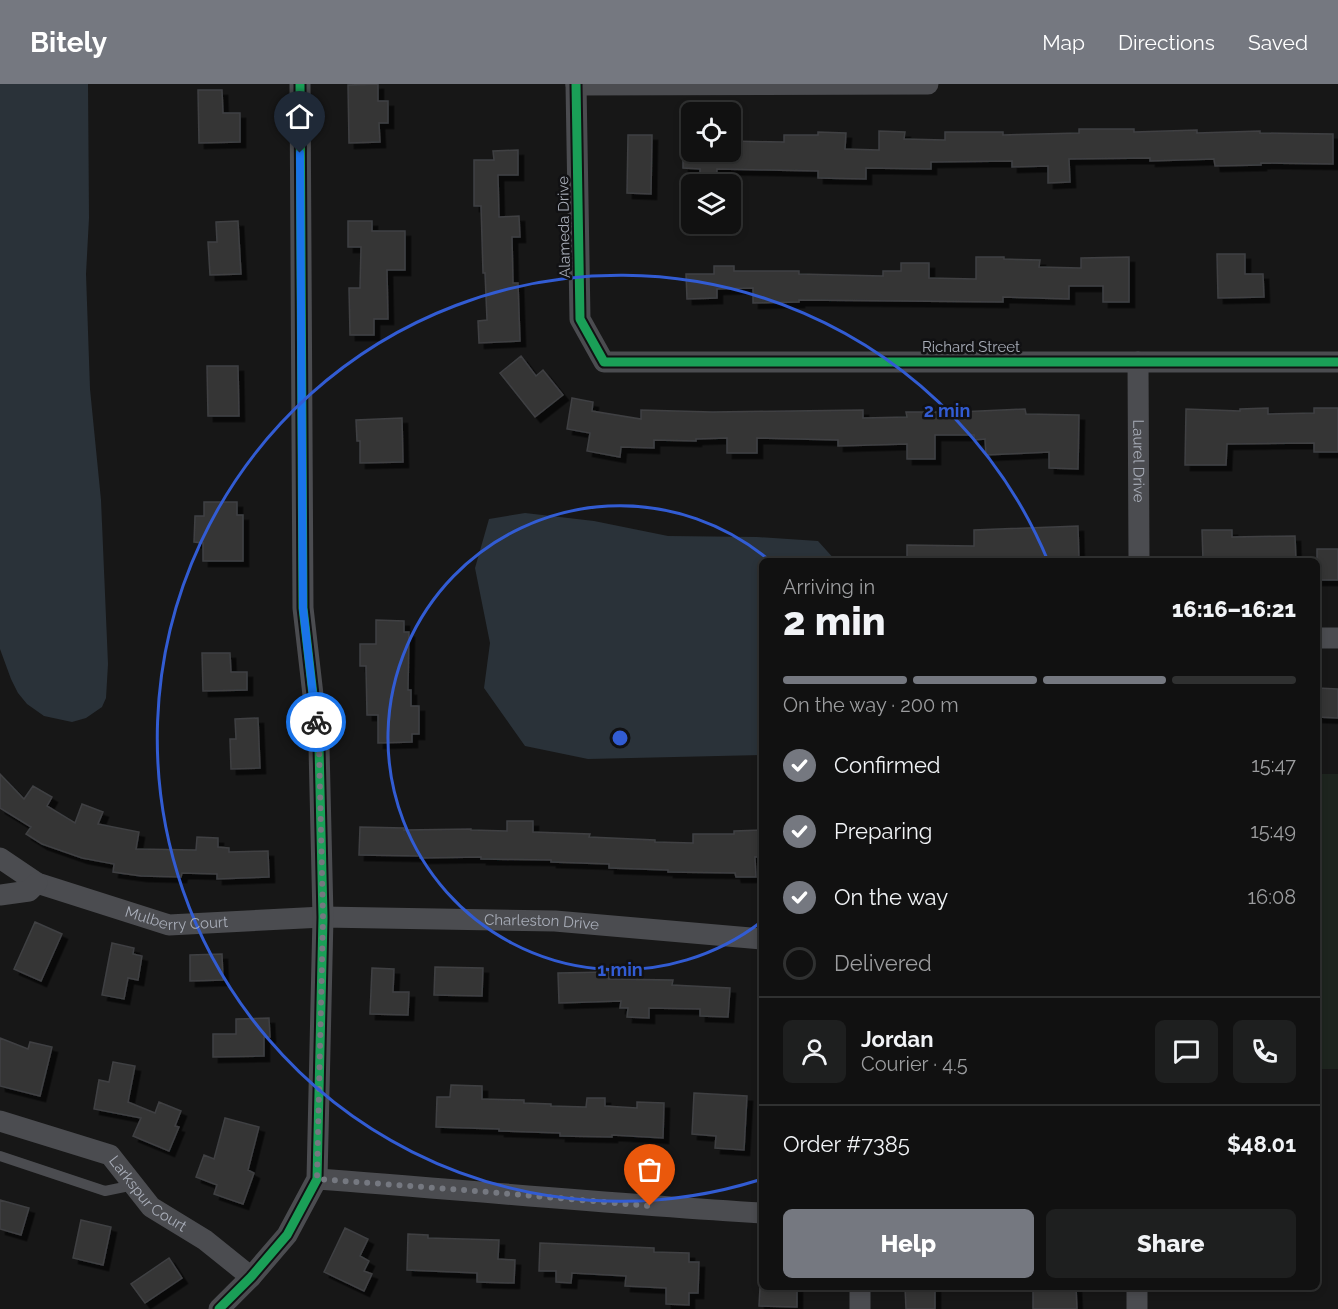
<!DOCTYPE html>
<meta charset="utf-8">
<style>
:root{--surface:#111;--page:#1e1f1f;--text:#f1f3f6;--muted:#9c9d9f;--line:#303131;--accent:#757880}
body{margin:0;font-family:Raleway,sans-serif;background:var(--page);color:var(--text);height:100vh;display:flex;flex-direction:column;font-size:22px;white-space:nowrap}
*{box-sizing:border-box;margin:0}
p{font-size:20px;color:var(--muted)}
.icon{flex:none;width:33px;height:33px;fill:none;stroke:currentColor;stroke-width:2;stroke-linecap:round;stroke-linejoin:round}
.map{position:relative;flex:1;overflow:hidden}
.details{position:absolute;left:759px;top:474px;width:561px;height:732px;display:flex;flex-direction:column;background:var(--surface);border-radius:9px;box-shadow:0 3px 9px #0003,0 0 0 2px var(--line)}
.details>*{flex:none}
.fabs{position:absolute;left:681px;top:18px;display:grid;gap:12px}
.fabs a{display:grid;place-items:center;width:60px;height:60px;border-radius:9px;background:var(--surface);box-shadow:0 3px 9px #0003,0 0 0 2px var(--line);font-size:30px}
.pin{position:absolute;display:grid;place-items:center;width:51px;height:51px;color:#fff;margin:-62px -26px;border-radius:50% 50% 50% 0;rotate:-45deg;box-shadow:0 0 6px #0007}
.pin .icon{rotate:45deg}
.courier{position:absolute;display:grid;place-items:center;width:60px;height:60px;margin:-30px;border:4px solid #1a73e8;border-radius:50%;background:#fff;color:#222;box-shadow:0 2px 8px #0007}
.head em{font-style:normal;font-weight:800}
.head div{display:flex;flex-direction:column-reverse}
.head{display:flex;align-items:center;justify-content:space-between;height:102px;padding:0 24px}
h1{font-size:39px;font-weight:800;line-height:45px}
.bar{display:grid;grid-template-columns:repeat(4,1fr);gap:9px 6px;align-content:center;height:72px;padding:0 24px}
.bar i{height:8px;border-radius:4px;background:var(--line)}
.bar .selected{background:var(--accent)}
.bar p{grid-column:span 4}
.line{display:flex;align-items:center;gap:15px;padding:0 24px;border-top:2px solid var(--line)}
.line div{flex:1}
.round{display:grid;place-items:center;flex:none;width:63px;height:63px;border-radius:9px;background:var(--page)}
ol{padding:0 24px;list-style:none}
li{display:flex;align-items:center;gap:18px;height:66px}
li p{margin-inline-start:auto}
li .icon{padding:6px;border-radius:50%;background:var(--accent);color:#fff;stroke-width:4}
li:last-child{color:var(--muted)}
li i{width:33px;height:33px;border:3px solid var(--line);border-radius:50%}
.cta{display:flex;gap:12px;margin-top:auto;padding:12px 24px}
.cta a{flex:1;height:69px;border-radius:9px;background:var(--accent);color:#fff;font-size:24px;font-weight:800;line-height:69px;text-align:center}
.cta a+a{background:var(--page);color:var(--text)}
header{display:flex;align-items:center;gap:36px;box-sizing:border-box;height:84px;padding:0 30px;background:var(--accent);color:#fff}
header strong{font-size:28px}
nav{display:flex;gap:33px;margin-inline-start:auto;font-size:21px}
.map>svg:first-child{display:block}
.green{fill:#1d241e}
.water{fill:#2a3239}
.building{fill:#353536;stroke:#3f4043;stroke-width:1.5;filter:url(#shadow)}
.lines{fill:none;stroke-linecap:round;stroke-linejoin:round}
.lane{stroke:#4b4c50;stroke-width:10}
.street{stroke:#4b4c50;stroke-width:21}
.cycleway-casing{stroke:#111113;stroke-width:13}
.cycleway{stroke:#1a9f57;stroke-width:9}
.done{stroke:#757880;stroke-width:6;stroke-dasharray:0 10.8}
.route{stroke:#1a73e8;stroke-width:8}
.ring{fill:none;stroke:#325cd3;stroke-width:3}
.labels{text-anchor:middle;stroke-width:5;stroke-linejoin:round;paint-order:stroke}
.street-label{font-size:15px;fill:#a8adb8;stroke:#111113}
.centre{fill:#325cd3;stroke:#111113;stroke-width:3}
.ring-label{font-size:18px;text-anchor:middle;font-weight:bold;fill:#325cd3;stroke:#111113;stroke-width:5;stroke-linejoin:round;paint-order:stroke}
</style>
<header>
<strong>Bitely</strong>
<nav><a>Map</a><a>Directions</a><a>Saved</a></nav>
</header>
<div class="map">
<svg width="1338" height="1225" viewBox="0 0 1338 1225">
<defs>
<filter id="shadow"><feDropShadow dx="5.5" dy="5.5" stdDeviation="0" flood-color="#0009"/></filter>
</defs>
<rect width="100%" height="100%" fill="#171717"/>
<path class="green" d="M1317,690h21v295h-21z"/>
<path class="water" d="M0,0h88l1,134 -3,56 4,115 11,111 7,164 -2,34 -4,9 -16,11 -14,4 -28,-6 -17,-12 -9,-11 -7,-14 -11,-30z
M525,429l69,8 74,15 89,1 61,4 18,20h-74v194l-174,4 -63,-13 -41,-58 6,-45 -15,-75 14,-49z"/>
<path class="building" d="M378,0v17h10v22h-9l1,19 -31,1 -1,-58z
M198,6h24l1,23h17v29l-41,1z
M1079,45h55v3l63,-2v3l63,-2v2l73,1v30l-72,-1v2l-46,1 -1,-7 -64,2v-3l-81,1 1,23 -22,1v-17l-36,1v-6l-81,1v7l-65,-1v11l-48,-1v-7l-101,-2 -1,15h-16v-15l-17,-1v-16h47v-11l54,1v-7h34v-3l28,1 -1,16 34,1v-19l26,1 -1,7 41,1v-8h58v3l76,-2z
M628,51h24l-1,59 -24,-1z
M518,66v25h-20l1,42 20,-1 1,21h-8l1,46h5l2,58 -41,2 -1,-22 9,-1 -2,-47h-2l-2,-67h-7v-46h20l-1,-9z
M238,137l3,53 -31,1 -2,-33h9l-1,-20z
M348,137h24v10h33v39h-18l1,49h-14v16h-24l-1,-47h11l1,-41h-13z
M1217,170h28v20h18l1,23 -46,1z
M976,173h28v2l36,1 -1,7 42,1v-10l48,-1v45h-26v-16h-34v13l-66,-2v5l-204,-2v2l-46,1v-15l-36,1v9l-30,1 -1,-25h28v-8h20v5h65v3l84,2v-5h18v-8h28v15l47,1z
M521,272l15,20 7,-6 20,25 -28,22 -35,-44z
M207,282h31l1,50h-31z
M572,314l21,4 -1,9 49,8v-9l71,2 151,-2v8l44,-1 -1,-5h52l67,-3 1,5 53,1 -1,54 -29,-1v-16l-63,3 -1,-16 -11,1v-5h-39v24h-28v-15l-69,2v-6l-81,-2v15h-30v-15l-31,1v2l-42,-1v8l-33,-1 -1,10 -33,-6 3,-18 -23,-4z
M1268,324v6l46,-1v-5h24v44h-24v-9l-87,1 -1,21h-41l1,-56 54,2v-2z
M402,334l1,44 -43,1v-22h-3l-1,-21z
M204,418h33v13h6v46h-40v-18l-9,-1 1,-26h9z
M1078,442l1,35h-38v-3l-42,1v2h-92v-16l67,1v-16z
M1202,446h30v7l63,-1 1,25h-93z
M1317,465h21v31h-21z
M376,536l28,1v11h5l-1,58h3v16h8v28h-7v8l-34,1v-28h-11l-1,-49h-6v-22h16z
M202,569h28l1,19h16v18l-44,1z
M1317,604l21,1v29l-21,-1z
M258,634l2,50 -29,1 -1,-30h6l-1,-20z
M0,690l24,25 9,-13 19,11 -5,9 28,17 7,-19 21,8 -5,12 41,8 -3,17 60,1 1,-13 21,1v9l11,1v4l39,-1 1,26 -52,2v-5l-35,-1 -1,4 -40,-1 -28,-4 1,-8 -32,-6 -40,-14 -16,-10 5,-7 -31,-19z
M507,737h26v11l57,2 -1,3 66,3v2l38,1v-9h41v-3l28,-1v27h-7l1,20h-20l-1,-4 -67,-1v-2l-59,-2v-4l-58,-2v-2l-70,-1v-2l-61,1v-2l-61,-1 1,-28 44,1v2l67,-1v1l36,1z
M35,838l27,12 -21,47 -27,-12z
M112,859l22,5 -1,6 9,2 -4,24 -10,-2 -4,21 -22,-4z
M222,870l1,26 -33,1v-26z
M435,883l48,1 -1,28 -48,-1z
M372,884l22,1 -1,23h16l-1,23 -38,-1z
M609,888v7l64,1 -1,5 58,3 -2,29 -28,-1v-7l-51,-1v10l-22,-1 1,-9h-8l1,-7 -62,2 -1,-30z
M269,934l1,19h-6v19l-51,1v-23h23v-15z
M0,954l28,11 2,-7 22,5 -12,49 -40,-10z
M113,978l22,4 -7,36 27,11 4,-11 22,9 -6,15 4,1 -10,24 -36,-15 8,-18 -47,-9 5,-29 10,2z
M451,1001l31,1v13l42,1v3l27,1v2l35,1 1,-9h18v8l32,2v-6l27,1 -1,35 -51,-3v2l-52,-1v-3l-61,-2v-2l-63,-2 1,-30h13z
M694,1009l53,3 -3,54 -29,-2 1,-12 -24,-2z
M225,1034l34,9 -11,43 6,3 -11,31 -29,-10 3,-9 -21,-8 8,-22 10,4z
M0,1116l29,8 -8,27 -21,-6z
M81,1136l30,7 -8,38 -30,-7z
M345,1144l23,11 -8,17 9,5 -5,10 8,3 -8,17 -40,-19z
M408,1150l20,1v3l71,2 -1,19 17,1 -1,23 -37,-1v-9l-70,-3z
M540,1159l114,5v4l35,1v9h10l-1,31h-9v12l-23,-1v-16l-41,-2 1,-10 -54,-3 -1,10 -15,-1v-11h-17z
M169,1174l13,20 -37,25 -14,-19z
M760,1203h37v20l-38,-1z
M905,1203h30v22h-29z
M1033,1203h43l1,22h-44z"/>
<g class="lines">
<path class="lane" d="M0,1072l105,35 29,-6"/>
<g class="street">
<path d="M576,0l4,235 24,43h734"/>
<path d="M576,1l352,-1"/>
<path id="s1" d="M1138,278l1,199"/>
<path d="M1317,554h21"/>
<path id="s2" d="M0,774l37,25 132,42 154,-8 232,4 207,18"/>
<path d="M0,811l29,-4 8,-8"/>
<path id="s3" d="M0,1037l110,34 41,52 54,33 46,37"/>
<path d="M317,1095c148,11 297,25 445,34"/>
<path d="M860,1203v22"/>
<path d="M1137,1203v22"/>
<path d="M219,1225l32,-32 36,-42 30,-56 6,-262 -4,-170 -16,-139 -3,-524"/>
</g>
<defs>
<path id="cycleway" d="M576,0l4,235 24,43h734
M219,1225l32,-32 36,-42 30,-56 6,-262 -4,-170 -16,-139 -3,-524"/>
</defs>
<use href="#cycleway" class="cycleway-casing"/>
<use href="#cycleway" class="cycleway"/>
</g>
<g class="lines">
<path class="done" d="M316,638l3,25 4,170 -6,262 159,12 174,15"/>
<path class="route" d="M300,69l3,455 13,114"/>
</g>
<g class="ring">
<path d="M761 838A232 232 0 1 1 769 476"/>
<path d="M759 1096A463 463 0 1 1 1048 477"/>
</g>
<g class="labels">
<g class="street-label">
<text transform="translate(564 143) rotate(-91)" y="5">Alameda Drive</text>
<text x="971" y="268">Richard Street</text>
<text dy="5" stroke="none"><textPath href="#s1" startOffset="99">Laurel Drive</textPath></text>
<text dy="5" stroke="none"><textPath href="#s2" startOffset="190">Mulberry Court</textPath></text>
<text dy="5" stroke="none"><textPath href="#s2" startOffset="556">Charleston Drive</textPath></text>
<text dy="5" stroke="none"><textPath href="#s3" startOffset="170">Larkspur Court</textPath></text>
</g>
</g>
<circle cx="620" cy="654" r="9" class="centre"/>
<g class="ring-label">
<text x="947" y="333">2 min</text>
<text x="620" y="892">1 min</text>
</g>
</svg>
<div class="fabs">
<a><svg class="icon" aria-label="locate" viewBox="0 0 24 24"><circle cx="12" cy="12" r="6"/><path d="M12 2v4M12 18v4M2 12h4M18 12h4"/></svg></a>
<a><svg class="icon" aria-label="layers" viewBox="0 0 24 24"><path d="M12 4l9 5-9 5-9-5zM3 14l9 5 9-5"/></svg></a>
</div>
<div class="pin" style="left:650px;top:1122px;background:#ea580c"><svg class="icon" aria-label="bag" viewBox="0 0 24 24"><path d="M5 8h14l-1 12H6zM9 8a3 3 0 0 1 6 0"/></svg></div>
<div class="pin" style="left:300px;top:69px;background:#1f2937"><svg class="icon" aria-label="home" viewBox="0 0 24 24"><path d="M3 11l9-7 9 7M6 9v11h12V9"/></svg></div>
<div class="courier" style="left:316px;top:638px"><svg class="icon" aria-label="bike" viewBox="0 0 24 24"><circle cx="6" cy="16" r="4"/><circle cx="18" cy="16" r="4"/><path d="M6 16l4-8h5l3 8M10 8l3 8H6M13 5h3"/></svg></div>
<section class="details">
<div class="head"><div><h1>2 min</h1><p>Arriving in</p></div><em>16:16–16:21</em></div>
<div class="bar"><i class="selected"></i><i class="selected"></i><i class="selected"></i><i></i><p>On the way · 200 m</p></div>
<ol>
<li><svg class="icon" aria-label="check" viewBox="0 0 24 24"><path d="M5 12l5 5 9-10"/></svg>Confirmed<p>15:47</p></li>
<li><svg class="icon" aria-label="check" viewBox="0 0 24 24"><path d="M5 12l5 5 9-10"/></svg>Preparing<p>15:49</p></li>
<li><svg class="icon" aria-label="check" viewBox="0 0 24 24"><path d="M5 12l5 5 9-10"/></svg>On the way<p>16:08</p></li>
<li><i></i>Delivered</li>
</ol>
<div class="line" style="height:108px"><a class="round"><svg class="icon" aria-label="person" viewBox="0 0 24 24"><circle cx="12" cy="8" r="4"/><path d="M4 21q1-7 8-7t8 7"/></svg></a><div><b>Jordan</b><p>Courier · 4.5</p></div><a class="round"><svg class="icon" aria-label="chat" viewBox="0 0 24 24"><path d="M4 5h16v11H9l-5 4z"/></svg></a><a class="round"><svg class="icon" aria-label="phone" viewBox="0 0 24 24"><path d="M5 4h4l2 5-3 2q2 4 5 5l2-3 5 2v4C11 20 4 13 5 4z"/></svg></a></div>
<div class="line" style="height:78px"><div>Order #7385</div><b>$48.01</b></div>
<div class="cta"><a>Help</a><a>Share</a></div>
</section>
</div>
